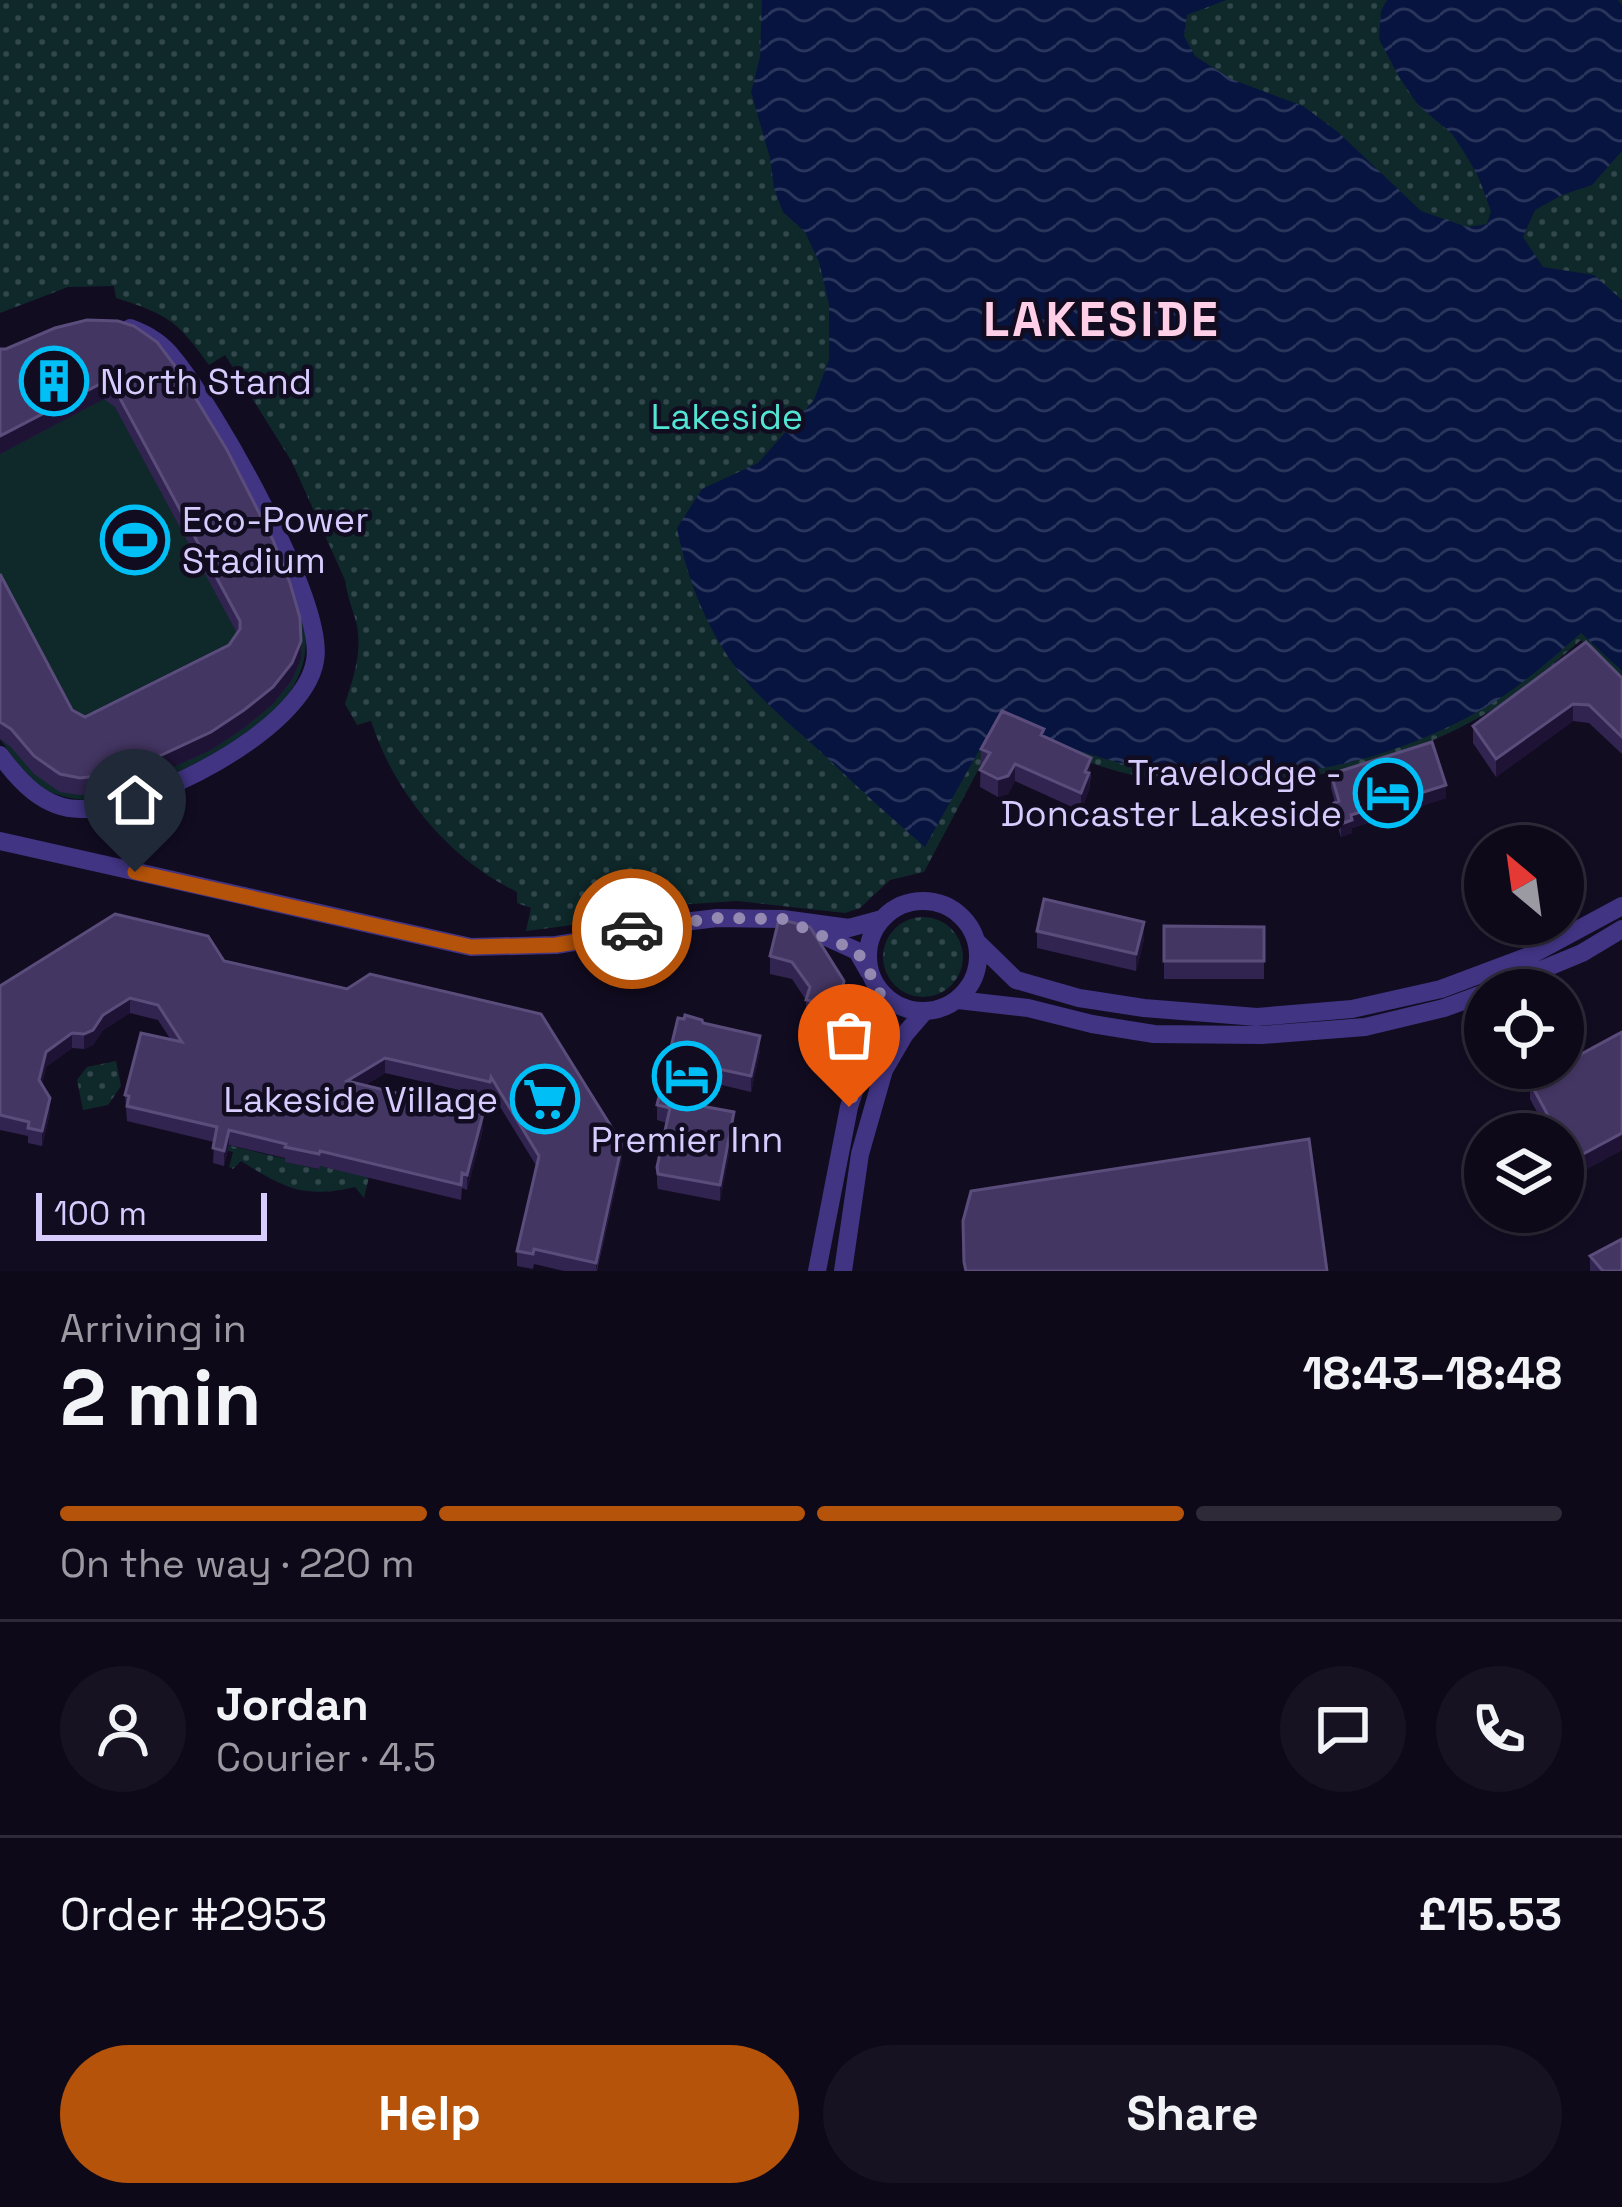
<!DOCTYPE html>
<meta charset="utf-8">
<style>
:root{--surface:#0e0919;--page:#171222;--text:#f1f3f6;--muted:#9b9aa2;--line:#2e2a38;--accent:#b45309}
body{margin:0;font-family:"Space Grotesk",sans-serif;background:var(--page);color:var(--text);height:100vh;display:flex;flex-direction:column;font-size:45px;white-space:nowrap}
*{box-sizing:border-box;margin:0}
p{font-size:39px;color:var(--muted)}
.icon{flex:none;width:66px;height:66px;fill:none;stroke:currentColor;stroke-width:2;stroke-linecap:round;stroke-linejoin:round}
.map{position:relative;height:1271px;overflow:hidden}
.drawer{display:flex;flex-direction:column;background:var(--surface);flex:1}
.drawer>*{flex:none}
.needle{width:78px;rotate:331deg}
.controls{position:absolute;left:1464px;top:825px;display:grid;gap:24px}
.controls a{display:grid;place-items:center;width:120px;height:120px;border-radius:50%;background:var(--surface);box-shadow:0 3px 9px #0004,0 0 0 3px var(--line);font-size:60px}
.scale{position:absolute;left:36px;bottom:30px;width:231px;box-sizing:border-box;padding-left:12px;border:6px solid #d8ccff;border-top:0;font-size:33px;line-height:42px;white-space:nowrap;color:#d8ccff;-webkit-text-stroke:9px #120c21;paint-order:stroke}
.pin{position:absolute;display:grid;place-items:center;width:102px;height:102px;color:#fff;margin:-123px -51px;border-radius:50% 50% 50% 0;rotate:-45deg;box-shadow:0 0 12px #0007}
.pin .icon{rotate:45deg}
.courier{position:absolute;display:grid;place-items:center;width:120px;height:120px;margin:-60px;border:9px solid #b45309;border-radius:50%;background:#fff;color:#222;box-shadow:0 3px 15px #0007}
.head em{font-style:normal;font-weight:600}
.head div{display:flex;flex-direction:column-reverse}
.head{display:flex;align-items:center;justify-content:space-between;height:204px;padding:0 60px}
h1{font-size:78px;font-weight:600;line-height:90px}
.bar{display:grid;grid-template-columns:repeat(4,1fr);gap:18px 12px;align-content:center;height:144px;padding:0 60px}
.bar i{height:15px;border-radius:9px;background:var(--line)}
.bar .current{background:var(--accent)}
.bar p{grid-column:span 4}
.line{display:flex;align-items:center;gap:30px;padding:0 60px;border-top:3px solid var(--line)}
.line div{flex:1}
.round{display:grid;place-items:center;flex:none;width:126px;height:126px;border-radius:63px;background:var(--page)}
.primary-button{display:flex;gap:24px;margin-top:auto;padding:24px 60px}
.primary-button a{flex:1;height:138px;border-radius:72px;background:var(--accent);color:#fff;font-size:48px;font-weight:600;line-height:138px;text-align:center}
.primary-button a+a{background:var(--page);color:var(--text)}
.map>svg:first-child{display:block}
.grass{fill:url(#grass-dots)}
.garden{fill:#0f292b}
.water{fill:url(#water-waves)}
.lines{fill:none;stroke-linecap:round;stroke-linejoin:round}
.minor{stroke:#413483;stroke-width:18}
.wall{fill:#322450}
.shaded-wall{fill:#1e1335}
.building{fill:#443663;stroke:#5b4d7b;stroke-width:3}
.done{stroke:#9389b1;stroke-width:12;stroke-dasharray:0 21.6}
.route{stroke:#b45309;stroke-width:15}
.labels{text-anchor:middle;stroke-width:9;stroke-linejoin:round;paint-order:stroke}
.poi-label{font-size:36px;fill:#d8ccff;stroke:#120c21;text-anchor:start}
.park-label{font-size:36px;fill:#52e5d3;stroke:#120c21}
.district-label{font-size:48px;font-weight:bold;letter-spacing:3px;fill:#ffcee7;stroke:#120c21}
</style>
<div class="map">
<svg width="1622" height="1271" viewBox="0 0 1622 1271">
<defs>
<pattern id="grass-dots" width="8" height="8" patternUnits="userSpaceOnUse" patternTransform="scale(3)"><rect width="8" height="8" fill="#0f292b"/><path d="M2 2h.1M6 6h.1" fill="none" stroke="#31474b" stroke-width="1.8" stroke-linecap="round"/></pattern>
<pattern id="water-waves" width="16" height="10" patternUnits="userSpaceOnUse" patternTransform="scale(3)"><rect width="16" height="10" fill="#07143f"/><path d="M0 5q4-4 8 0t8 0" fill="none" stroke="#2a355c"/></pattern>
</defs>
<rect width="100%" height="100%" fill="#120c21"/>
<path class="grass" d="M0,0h1622v679l-41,-39c-32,28 -65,57 -103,78 -94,53 -222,78 -329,60 -51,-8 -100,-31 -147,-53l-78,147 -34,8 -30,28 -15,5 -107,-12 -79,5 -55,15 -78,10 5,-23 -14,-5v-11c-69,-34 -122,-98 -146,-171l-14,4 -12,-21c9,-28 19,-56 10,-86 -4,-13 -8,-24 -10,-38l-53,-118 -67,-107 -16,10c-31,-44 -42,-51 -93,-67l-2,-12 -46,1 -68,26z
M883 957a40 40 0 1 1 80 0a40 40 0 1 1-80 0Z
M116,1061l5,25 -13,19 -25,5 -6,-30 10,-13z
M223,1144l63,15v3l32,7 2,-3 49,11 -5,21 -9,-11c-53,12 -71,1 -114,-26l-8,8 -4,-2 4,-15 -12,-3z"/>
<path class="garden" d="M85,331l220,294c3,26 -1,47 -17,70 -27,40 -135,95 -183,104 -16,2 -31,1 -46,-4 -29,-8 -42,-33 -59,-56v-376z"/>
<path class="water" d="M762,0h464l-39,15 -3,21 11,20 36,23 72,27 35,26 83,79 46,16 20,-3 4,-13 -13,-35 -14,-24 -12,-18 -34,-29 -19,-28 -20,-38 2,-28 6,-11h231l4,6v145l-30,34 -30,10 -27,15 -12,27 20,30 51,8 28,25v371l-41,-38c-34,30 -69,61 -109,82 -132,71 -285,83 -423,24 -17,-8 -33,-18 -49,-26l-75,134c-36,-31 -70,-62 -104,-95 -21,-19 -43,-37 -62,-57 -44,-45 -70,-106 -82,-167l25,-39 56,-26 56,-63 15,-40v-56l-10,-42 -14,-30 -22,-20 -9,-24 -4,-30 -19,-66 9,-35z"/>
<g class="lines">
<path class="minor" d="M0,755c19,26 44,54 80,54 65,1 223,-78 235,-148 11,-59 -101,-253 -141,-302 -11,-15 -27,-25 -44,-31
M0,841l471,106 85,-2 44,-7 34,-10 83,-10 66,1 66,9 33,-9
M868 956a55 55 0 1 1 110 0a55 55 0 1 1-110 0Z
M811,930l46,21 12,21
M977,942l39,38 63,18 65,10 113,9 95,-8 89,-20 88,-33 93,-50
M1493,990l89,-37 40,-24
M958,1000l70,8 64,16 62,10 108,1 103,-8 79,-19 41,-15
M817,1271l32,-164 27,-83 4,-33
M843,1271l17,-117 24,-84 21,-36 19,-22"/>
</g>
<path class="wall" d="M87,320l214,339 -9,21 -19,24 -29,24 -33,22 -73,33 -32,10 -26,2 -20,-3 -26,-18 -23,-27 -11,-8v-165l72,136 13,7 144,-72 8,-12 -122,-226 -11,-8 -104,55v-105h6z
M1622,678v76l-33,-31 -16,-2 -77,56 -23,-34v-17z
M1044,736l47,39 -2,15 -8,21 -66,-30 -7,13 -10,3 -18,-10 1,-38z
M1331,774l115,24 -94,30v5l-11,4 -7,-21 1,-13 -4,-15z
M779,919l65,80 -6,26 -32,-7v-18l-14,-21 -22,-5v-18z
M1164,926l100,1v52h-100z
M1037,931l107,8 -8,32 -99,-23z
M224,961l123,28 275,170 -25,112h-33l-30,-7 -1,5 -16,-3v-15l20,-84 -46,-75 -1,5 -105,-24 -21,13 119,43 -16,61 -5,-2 -1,12 -141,-34 -1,3 -34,-7v-4l-56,-13 -5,21 -11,-3 1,-21 -87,-21 -2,-26 46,-55 -13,-20 -28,-7 -27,17 -10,15 -9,4 -12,-1 -26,19 -4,17 8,29 -8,33 -14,-3v-7l-28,-6v-144z
M703,1023l57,28 -9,41 -46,-11 -5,25 34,22 -14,73 -62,-12 -1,-6v-16l10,-44 -10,-3v-15z
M1622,1032v118l-50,27 -9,-17v-26h-14l-19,-35v-17z
M1590,1256l32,15h-32z"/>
<path class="shaded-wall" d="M104,382v17l-104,55v-18z
M301,641v18l-9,21 -19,24 -29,24 -33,22 -73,33 -32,10v-18z
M1573,704v17l-77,56v-18z
M1091,758l-2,32 -8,21v-18l4,-21z
M1015,764v17l-7,13 -10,3v-18z
M1446,785v13l-94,30v5l-11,4v-13l10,-9z
M1144,922v17l-8,32v-17z
M844,981v18l-6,26v-18z
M130,998v15l-27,17 -10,15 -9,4v-15l19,-19z
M72,1033v15l-26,19 -7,28v-15l7,-28z
M760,1036v15l-9,41v-16z
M385,1058v15l-38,23v-15z
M705,1066v15l-9,39v-15z
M50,1098v15l-8,33v-15z
M734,1112v16l-14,73v-16z
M483,1114v15l-16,61v-15z
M229,1130v15l-5,21v-15z
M1622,1133v17l-50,27v-17z
M622,1144v15l-26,112v-8z"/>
<path class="building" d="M87,320l31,1 16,5 23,16 24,32 46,76 46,90 17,43 10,35 1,23 -9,22 -19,24 -29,23 -33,22 -73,34 -32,9 -26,3 -20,-4 -26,-18 -23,-27 -11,-7v-148l72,136 13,7 144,-72 11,-16v-8l-125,-232 -11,-7 -104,54v-87h6l49,-21z
M1586,642l36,36v59l-33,-32 -16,-1 -77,55 -23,-33z
M1002,711l42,18 -3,6 50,23 -6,14 4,1 -8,20 -66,-29 -7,12 -10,3 -18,-9 10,-17 -9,-4z
M1432,742l14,43 -95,30 1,5 -11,4 -7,-21 5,-2 -8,-27z
M1044,899l100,23 -8,32 -99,-23z
M115,914l93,22 16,25 123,28 23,-15 171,40 81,130 -26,119 -62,-14 -1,5 -16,-3 22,-95 -48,-79 -1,5 -105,-24 -38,23 136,33 -16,61 -5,-2 -1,12 -141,-34 -1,3 -34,-7 1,-3 -57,-14 -5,21 -11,-3 4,-21 -90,-21 2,-10 -4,-1 16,-62 41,9 -24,-37 -28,-7 -27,17 -10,15 -9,4 -12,-1 -26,19 -7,28 11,18 -8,33 -14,-3 1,-6 -29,-7v-129z
M779,919l31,8 34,54 -6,26 -32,-7 4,-13 -18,-25 -22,-6z
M1164,926l100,1v34h-100z
M685,1015l17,5 1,3 57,13 -9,40 -46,-10 -9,39 38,7 -14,73 -62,-11 -1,-7 13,-59 -13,-3 21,-87 6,1z
M1622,1032v101l-50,27 -9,-17v-9h-5l-28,-52 25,-14h8v-4z
M1309,1139l18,132h-361l-2,-9 -1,-41 8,-30z
M1622,1239v32h-19l-13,-15z"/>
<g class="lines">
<path class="done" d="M632,929l85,-11 66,1 74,32 23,40 -4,33 -27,83"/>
<path class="route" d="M135,872l336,75 85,-2 44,-7 32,-9"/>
</g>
<defs>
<symbol id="building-ring" viewBox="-11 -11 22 22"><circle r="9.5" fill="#120c21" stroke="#00bff7" stroke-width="1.5"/><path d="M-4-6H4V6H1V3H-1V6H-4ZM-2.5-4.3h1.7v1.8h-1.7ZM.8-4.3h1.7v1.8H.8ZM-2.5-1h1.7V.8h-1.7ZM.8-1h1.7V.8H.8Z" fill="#00bff7"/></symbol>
<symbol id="stadium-ring" viewBox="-11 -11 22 22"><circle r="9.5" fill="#120c21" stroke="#00bff7" stroke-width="1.5"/><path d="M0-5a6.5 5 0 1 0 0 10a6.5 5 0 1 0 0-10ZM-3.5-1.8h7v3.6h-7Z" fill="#00bff7"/></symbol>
<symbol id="hotel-ring" viewBox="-11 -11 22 22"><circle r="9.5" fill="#120c21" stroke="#00bff7" stroke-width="1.5"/><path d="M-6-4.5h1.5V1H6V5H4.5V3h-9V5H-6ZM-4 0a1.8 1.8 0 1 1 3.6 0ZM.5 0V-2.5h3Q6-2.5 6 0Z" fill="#00bff7"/></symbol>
<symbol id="supermarket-ring" viewBox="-11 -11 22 22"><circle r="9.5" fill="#120c21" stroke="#00bff7" stroke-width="1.5"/><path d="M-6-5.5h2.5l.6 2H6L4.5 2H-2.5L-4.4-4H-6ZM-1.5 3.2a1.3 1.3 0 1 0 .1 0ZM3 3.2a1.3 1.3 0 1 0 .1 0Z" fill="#00bff7"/></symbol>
</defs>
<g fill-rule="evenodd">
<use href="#building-ring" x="16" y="343" width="76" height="76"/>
<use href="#stadium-ring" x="97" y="502" width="76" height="76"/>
<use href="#hotel-ring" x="1350" y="755" width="76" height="76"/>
<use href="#hotel-ring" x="649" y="1038" width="76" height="76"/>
<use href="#supermarket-ring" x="507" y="1061" width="76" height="76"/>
</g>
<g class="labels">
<g class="poi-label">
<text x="100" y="394">North Stand</text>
<text x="182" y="532">Eco-Power<tspan x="182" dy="41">Stadium</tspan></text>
<text x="1342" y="785" text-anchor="end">Travelodge -<tspan x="1342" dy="41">Doncaster Lakeside</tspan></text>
<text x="498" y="1112" text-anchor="end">Lakeside Village</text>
<text x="687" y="1152" text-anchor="middle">Premier Inn</text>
</g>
<g class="park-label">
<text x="727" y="429">Lakeside</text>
</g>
<g class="district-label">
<text x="1102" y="336">LAKESIDE</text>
</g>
</g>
</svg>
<div class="controls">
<a><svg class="needle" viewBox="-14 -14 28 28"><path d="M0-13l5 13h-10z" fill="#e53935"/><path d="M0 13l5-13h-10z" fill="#9b9aa2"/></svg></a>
<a><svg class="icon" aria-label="locate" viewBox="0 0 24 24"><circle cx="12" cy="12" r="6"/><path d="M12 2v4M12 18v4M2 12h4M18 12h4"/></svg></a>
<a><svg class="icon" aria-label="layers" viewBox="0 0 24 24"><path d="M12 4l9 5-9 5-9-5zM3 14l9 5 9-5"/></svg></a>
</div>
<div class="scale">100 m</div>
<div class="pin" style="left:849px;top:1107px;background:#ea580c"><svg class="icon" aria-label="bag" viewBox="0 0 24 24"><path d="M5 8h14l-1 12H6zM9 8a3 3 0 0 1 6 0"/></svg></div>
<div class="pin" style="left:135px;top:872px;background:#1f2937"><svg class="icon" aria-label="home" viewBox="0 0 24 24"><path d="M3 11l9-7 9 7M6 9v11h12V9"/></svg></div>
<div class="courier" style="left:632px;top:929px"><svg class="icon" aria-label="car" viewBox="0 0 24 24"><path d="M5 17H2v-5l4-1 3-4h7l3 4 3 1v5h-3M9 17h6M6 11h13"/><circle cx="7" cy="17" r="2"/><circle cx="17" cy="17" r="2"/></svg></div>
</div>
<section class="drawer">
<div class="head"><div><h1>2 min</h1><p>Arriving in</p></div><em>18:43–18:48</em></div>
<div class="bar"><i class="current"></i><i class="current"></i><i class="current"></i><i></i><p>On the way · 220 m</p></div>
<div class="line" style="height:216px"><a class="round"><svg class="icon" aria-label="person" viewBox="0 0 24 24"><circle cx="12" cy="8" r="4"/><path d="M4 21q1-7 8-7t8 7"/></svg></a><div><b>Jordan</b><p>Courier · 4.5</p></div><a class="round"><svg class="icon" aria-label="chat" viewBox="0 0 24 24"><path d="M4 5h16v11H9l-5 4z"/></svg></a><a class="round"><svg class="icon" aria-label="phone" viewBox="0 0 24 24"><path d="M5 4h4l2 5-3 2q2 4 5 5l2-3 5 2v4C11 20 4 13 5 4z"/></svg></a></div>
<div class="line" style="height:156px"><div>Order #2953</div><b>£15.53</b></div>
<div class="primary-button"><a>Help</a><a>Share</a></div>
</section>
